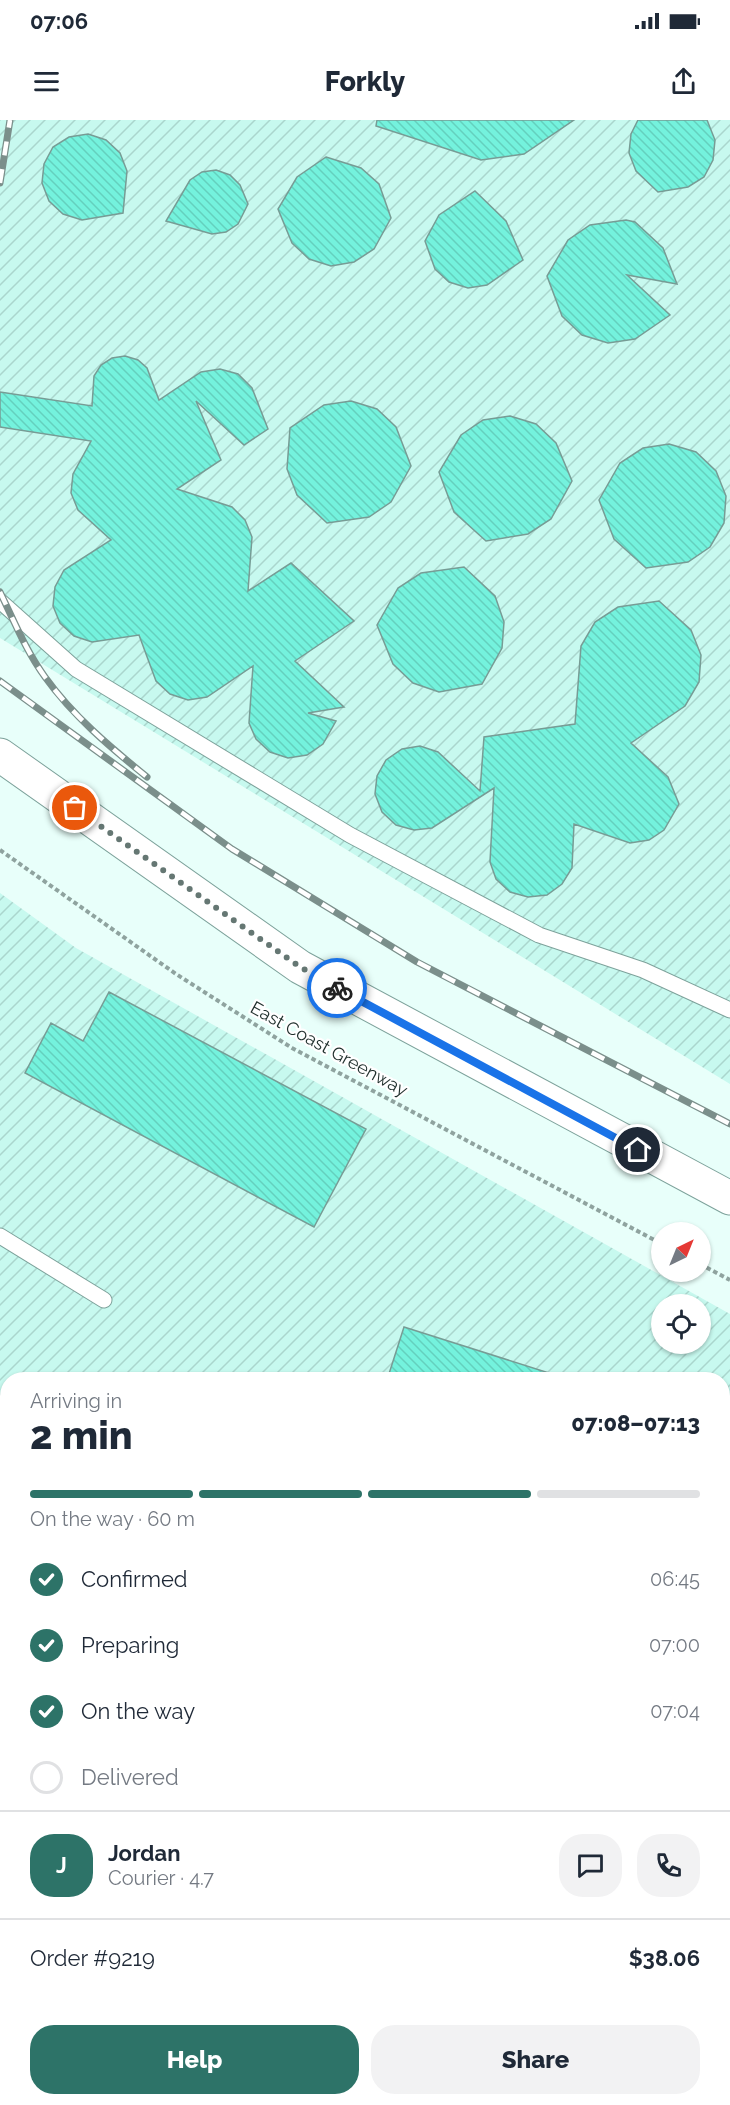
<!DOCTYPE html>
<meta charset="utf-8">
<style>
:root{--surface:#fff;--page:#f2f2f3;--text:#1f2937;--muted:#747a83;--line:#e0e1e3;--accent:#2d7368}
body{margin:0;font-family:Raleway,sans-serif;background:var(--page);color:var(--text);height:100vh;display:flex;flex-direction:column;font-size:22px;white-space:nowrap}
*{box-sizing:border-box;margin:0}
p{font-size:20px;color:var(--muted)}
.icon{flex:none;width:33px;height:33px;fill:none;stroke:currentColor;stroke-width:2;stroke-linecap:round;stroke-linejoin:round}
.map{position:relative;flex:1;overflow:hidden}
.sheet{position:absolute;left:0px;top:1252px;width:730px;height:734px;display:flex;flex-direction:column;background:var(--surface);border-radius:24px 24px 0 0;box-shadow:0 2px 4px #0004}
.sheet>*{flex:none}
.needle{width:39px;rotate:43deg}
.fabs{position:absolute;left:651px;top:1102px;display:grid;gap:12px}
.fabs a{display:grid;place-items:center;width:60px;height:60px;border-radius:50%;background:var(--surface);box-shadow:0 2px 4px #0004;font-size:30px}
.pin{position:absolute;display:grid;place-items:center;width:51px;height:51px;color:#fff;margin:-26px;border:3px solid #fff;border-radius:50%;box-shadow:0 2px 6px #0007}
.courier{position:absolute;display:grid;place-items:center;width:60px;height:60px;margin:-30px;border:4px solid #1a73e8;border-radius:50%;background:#fff;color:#222;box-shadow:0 2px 8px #0007}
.headline em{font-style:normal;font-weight:800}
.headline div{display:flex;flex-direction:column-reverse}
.headline{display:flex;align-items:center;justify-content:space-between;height:102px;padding:0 30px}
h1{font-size:39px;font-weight:800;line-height:45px}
.bar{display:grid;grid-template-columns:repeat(4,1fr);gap:9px 6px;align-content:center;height:72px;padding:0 30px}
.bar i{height:8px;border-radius:4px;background:var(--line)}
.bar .active{background:var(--accent)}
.bar p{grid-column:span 4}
.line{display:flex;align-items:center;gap:15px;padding:0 30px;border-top:2px solid var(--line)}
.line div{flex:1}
.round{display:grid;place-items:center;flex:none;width:63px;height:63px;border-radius:24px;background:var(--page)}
ol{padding:0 30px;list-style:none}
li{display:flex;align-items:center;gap:18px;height:66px}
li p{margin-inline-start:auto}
li .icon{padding:6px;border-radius:50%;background:var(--accent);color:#fff;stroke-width:4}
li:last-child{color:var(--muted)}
li i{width:33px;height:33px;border:3px solid var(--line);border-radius:50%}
.button{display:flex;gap:12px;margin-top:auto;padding:12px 30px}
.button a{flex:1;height:69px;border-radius:24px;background:var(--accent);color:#fff;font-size:24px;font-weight:800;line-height:69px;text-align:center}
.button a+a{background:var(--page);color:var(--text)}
.status{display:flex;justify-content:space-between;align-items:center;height:42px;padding:0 30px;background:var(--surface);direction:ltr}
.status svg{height:16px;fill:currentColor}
header{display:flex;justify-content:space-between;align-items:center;height:78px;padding:0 30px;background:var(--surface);font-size:27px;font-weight:800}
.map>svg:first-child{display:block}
.industrial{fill:url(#industrial-furrows);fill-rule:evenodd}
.water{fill:url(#water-waves)}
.building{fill:url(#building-back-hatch);stroke:#779c95;stroke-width:1.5}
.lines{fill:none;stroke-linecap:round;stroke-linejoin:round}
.service-casing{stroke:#7da29b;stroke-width:17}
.tertiary-casing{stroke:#7da29b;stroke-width:35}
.path{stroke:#8fa39f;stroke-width:4;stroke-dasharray:4.5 3;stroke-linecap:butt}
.service{stroke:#fff;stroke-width:15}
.tertiary{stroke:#fff;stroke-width:33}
.rail-casing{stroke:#7b8f8b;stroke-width:7}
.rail{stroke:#fff;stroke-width:4.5;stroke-dasharray:14;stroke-linecap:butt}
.done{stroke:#657773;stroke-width:6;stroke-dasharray:0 10.8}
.route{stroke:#1a73e8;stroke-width:8}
.labels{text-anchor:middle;stroke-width:4.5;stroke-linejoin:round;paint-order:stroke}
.street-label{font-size:18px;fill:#1e2e2b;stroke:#fff}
</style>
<div class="status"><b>07:06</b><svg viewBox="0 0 49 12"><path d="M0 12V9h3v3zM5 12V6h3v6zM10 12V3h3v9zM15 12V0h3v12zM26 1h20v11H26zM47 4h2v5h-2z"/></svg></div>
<header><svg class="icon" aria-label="menu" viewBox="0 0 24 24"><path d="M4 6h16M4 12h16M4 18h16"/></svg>Forkly<svg class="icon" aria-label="share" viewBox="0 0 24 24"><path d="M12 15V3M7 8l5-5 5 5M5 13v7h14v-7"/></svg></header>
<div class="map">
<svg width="730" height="1985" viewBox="0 0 730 1985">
<defs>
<pattern id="industrial-furrows" width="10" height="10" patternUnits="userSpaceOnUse" patternTransform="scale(1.5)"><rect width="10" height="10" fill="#c7f9ef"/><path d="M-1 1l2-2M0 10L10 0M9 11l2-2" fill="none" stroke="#aad6cd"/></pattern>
<pattern id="water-waves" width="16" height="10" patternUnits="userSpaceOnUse" patternTransform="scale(1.5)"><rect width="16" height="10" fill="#50d2be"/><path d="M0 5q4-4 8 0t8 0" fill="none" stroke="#42ab9b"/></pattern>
<pattern id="building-back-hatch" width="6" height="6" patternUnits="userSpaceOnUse" patternTransform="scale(1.5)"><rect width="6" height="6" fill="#74f2dd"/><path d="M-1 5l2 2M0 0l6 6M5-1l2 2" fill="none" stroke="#64d0be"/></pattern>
</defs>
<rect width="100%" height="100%" fill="#e8fffa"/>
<path class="industrial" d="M0,0h730v964l-730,-446z
M0,773l76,55 654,366v182l-7,-4v-112h-715v718l419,1 -2,6h-425zM662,1185h38v39h-38z"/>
<path class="water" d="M723,1393l7,4v588h-281l2,-7h272z"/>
<path class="building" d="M377,0h197l-50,34 -43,6 -105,-34z
M638,0h69l8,20 -2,20 -9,17 -16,10 -30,5 -22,-21 -7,-18 2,-19z
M88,14l18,6 14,13 7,18 -4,42 -41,7 -19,-6 -14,-13 -7,-18 2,-19 9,-17 16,-10z
M326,37l35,11 18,16 12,34 -17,31 -20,13 -23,4 -22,-7 -17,-16 -14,-34 19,-32z
M216,50l14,5 10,10 8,19 -10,20 -12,8 -14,2 -46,-13 24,-41 12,-8z
M475,71l31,30 17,39 -36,25 -19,3 -19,-6 -14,-13 -10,-28 14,-26z
M626,100l9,2 28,26 14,36 -50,-9 43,40 -35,24 -27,4 -26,-8 -20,-19 -15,-40 21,-36 22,-15z
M125,236l13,4 9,8 12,32 42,-28 19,-3 18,5 14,14 16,41 -24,16 -48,-44 25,59 -44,29 55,18 13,13 7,17 -4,54 43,-28 63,58 -59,40 49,46 -36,6 28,8 -13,23 -16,11 -19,3 -18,-6 -14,-13 -7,-16 4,-57 -46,31 -19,3 -18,-6 -14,-13 -17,-46 -47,7 -18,-6 -14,-13 -7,-17 2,-19 9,-17 47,-30 -33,-30 -7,-17 2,-19 18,-33 -91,-14v-35l92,14 2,-30 7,-11 11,-7z
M351,281l26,8 19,18 15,39 -20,36 -22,15 -42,6 -30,-28 -10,-26 3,-41 34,-23z
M510,296l26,8 20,19 16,38 -21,38 -23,15 -42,7 -32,-29 -15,-40 22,-37 22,-15z
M669,324l27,8 20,19 10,25 -2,27 -14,24 -22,15 -42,6 -32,-29 -15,-39 21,-37 23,-15z
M464,447l31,29 9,26 -2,26 -20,36 -43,8 -26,-9 -20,-19 -16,-39 21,-37 23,-15z
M659,481l32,29 10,25 -2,27 -14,24 -54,37 37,34 11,27 -15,26 -15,10 -19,3 -56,-19 -2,44 -10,16 -15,11 -19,2 -18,-5 -14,-13 -6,-17 4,-74 -62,40 -18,2 -18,-5 -14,-13 -7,-18 2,-18 9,-16 16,-11 18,-3 18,6 42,39 4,-54 91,-13 6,-78 14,-24 23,-15z
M109,872l257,137 -52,98 -289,-154 26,-50 32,18z
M404,1207l145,46 -1,7h-161z"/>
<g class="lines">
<defs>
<path id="service" d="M0,481l76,68 274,166 189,100 104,35 87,40
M0,1116l104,64"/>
<path id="tertiary" d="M0,635l300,212 430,231"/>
</defs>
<use href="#service" class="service-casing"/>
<use href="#tertiary" class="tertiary-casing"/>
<path class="path" d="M0,730l176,124 116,74 370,196
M700,1144l30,16"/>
<use href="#service" class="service"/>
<use href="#tertiary" class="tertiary"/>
<defs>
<path id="rail" d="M0,63l10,-63
M0,472c14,29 26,59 45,85 28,39 65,70 102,100
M0,561l232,168 185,113 313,162"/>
</defs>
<use href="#rail" class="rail-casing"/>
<use href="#rail" class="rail"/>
</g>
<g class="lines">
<path class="done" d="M75,688l225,159 37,21"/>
<path class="route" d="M337,868l301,162"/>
</g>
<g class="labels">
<g class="street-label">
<text transform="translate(329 929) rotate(29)" y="6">East Coast Greenway</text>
</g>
</g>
</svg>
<div class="fabs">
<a><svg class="needle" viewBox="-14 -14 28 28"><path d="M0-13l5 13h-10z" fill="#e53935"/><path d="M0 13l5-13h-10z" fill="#747a83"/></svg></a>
<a><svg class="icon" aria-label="locate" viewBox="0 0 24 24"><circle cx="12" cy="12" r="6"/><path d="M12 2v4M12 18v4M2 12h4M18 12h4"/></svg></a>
</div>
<div class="pin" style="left:75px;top:688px;background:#ea580c"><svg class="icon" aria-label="bag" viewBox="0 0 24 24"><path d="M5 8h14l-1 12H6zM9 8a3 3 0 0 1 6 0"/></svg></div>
<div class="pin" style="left:638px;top:1030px;background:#1f2937"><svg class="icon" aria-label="home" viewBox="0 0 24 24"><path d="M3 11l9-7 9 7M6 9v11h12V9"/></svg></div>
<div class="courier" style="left:337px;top:868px"><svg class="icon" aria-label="bike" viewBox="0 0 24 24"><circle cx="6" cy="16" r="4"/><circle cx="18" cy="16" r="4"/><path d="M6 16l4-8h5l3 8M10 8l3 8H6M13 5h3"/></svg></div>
<section class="sheet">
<div class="headline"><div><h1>2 min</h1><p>Arriving in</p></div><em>07:08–07:13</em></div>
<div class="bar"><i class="active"></i><i class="active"></i><i class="active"></i><i></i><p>On the way · 60 m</p></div>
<ol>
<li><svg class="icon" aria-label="check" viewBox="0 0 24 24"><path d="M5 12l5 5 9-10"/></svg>Confirmed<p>06:45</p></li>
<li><svg class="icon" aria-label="check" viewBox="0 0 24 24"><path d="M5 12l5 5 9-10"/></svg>Preparing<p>07:00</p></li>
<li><svg class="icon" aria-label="check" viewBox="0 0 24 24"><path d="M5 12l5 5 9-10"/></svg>On the way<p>07:04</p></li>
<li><i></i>Delivered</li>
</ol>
<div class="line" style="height:108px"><b class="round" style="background:var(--accent);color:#fff">J</b><div><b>Jordan</b><p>Courier · 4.7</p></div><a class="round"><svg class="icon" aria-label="chat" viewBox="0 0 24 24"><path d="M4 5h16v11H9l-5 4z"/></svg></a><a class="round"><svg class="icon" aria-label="phone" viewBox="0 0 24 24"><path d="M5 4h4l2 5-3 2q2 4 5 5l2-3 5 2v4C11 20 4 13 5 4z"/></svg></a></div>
<div class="line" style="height:78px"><div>Order #9219</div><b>$38.06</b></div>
<div class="button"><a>Help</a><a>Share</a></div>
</section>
</div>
